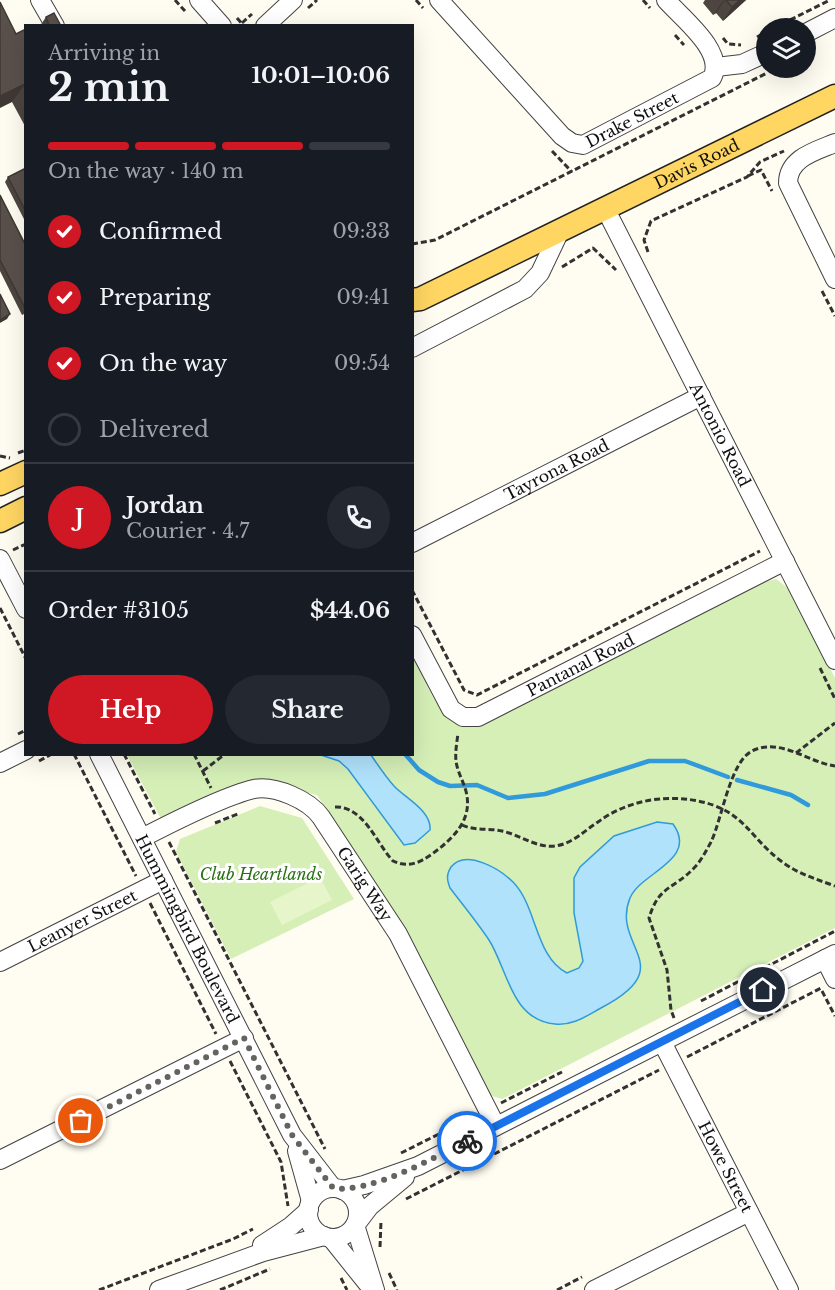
<!DOCTYPE html>
<meta charset="utf-8">
<style>
:root{--surface:#171b24;--page:#242831;--text:#f1f3f6;--muted:#9ea1a6;--line:#363941;--accent:#cf1824}
body{margin:0;font-family:"Libre Baskerville",serif;background:var(--page);color:var(--text);height:100vh;display:flex;flex-direction:column;font-size:22px;white-space:nowrap}
*{box-sizing:border-box;margin:0}
p{font-size:20px;color:var(--muted)}
.icon{flex:none;width:33px;height:33px;fill:none;stroke:currentColor;stroke-width:2;stroke-linecap:round;stroke-linejoin:round}
.map{position:relative;flex:1;overflow:hidden}
.drawer{position:absolute;left:24px;top:24px;width:390px;height:732px;display:flex;flex-direction:column;background:var(--surface);border-radius:0px;box-shadow:0 6px 24px #0002}
.drawer>*{flex:none}
.controls{position:absolute;left:756px;top:18px;display:grid;gap:12px}
.controls a{display:grid;place-items:center;width:60px;height:60px;border-radius:50%;background:var(--surface);box-shadow:0 6px 24px #0002;font-size:30px}
.pin{position:absolute;display:grid;place-items:center;width:51px;height:51px;color:#fff;margin:-26px;border:3px solid #fff;border-radius:50%;box-shadow:0 2px 6px #0007}
.courier{position:absolute;display:grid;place-items:center;width:60px;height:60px;margin:-30px;border:4px solid #1a73e8;border-radius:50%;background:#fff;color:#222;box-shadow:0 2px 8px #0007}
.summary em{font-style:normal;font-weight:700}
.summary div{display:flex;flex-direction:column-reverse}
.summary{display:flex;align-items:center;justify-content:space-between;height:102px;padding:0 24px}
h1{font-size:39px;font-weight:700;line-height:45px}
.bar{display:grid;grid-template-columns:repeat(4,1fr);gap:9px 6px;align-content:center;height:72px;padding:0 24px}
.bar i{height:8px;border-radius:4px;background:var(--line)}
.bar .selected{background:var(--accent)}
.bar p{grid-column:span 4}
.line{display:flex;align-items:center;gap:15px;padding:0 24px;border-top:2px solid var(--line)}
.line div{flex:1}
.round{display:grid;place-items:center;flex:none;width:63px;height:63px;border-radius:32px;background:var(--page)}
ol{padding:0 24px;list-style:none}
li{display:flex;align-items:center;gap:18px;height:66px}
li p{margin-inline-start:auto}
li .icon{padding:6px;border-radius:50%;background:var(--accent);color:#fff;stroke-width:4}
li:last-child{color:var(--muted)}
li i{width:33px;height:33px;border:3px solid var(--line);border-radius:50%}
.action{display:flex;gap:12px;margin-top:auto;padding:12px 24px}
.action a{flex:1;height:69px;border-radius:36px;background:var(--accent);color:#fff;font-size:24px;font-weight:700;line-height:69px;text-align:center}
.action a+a{background:var(--page);color:var(--text)}
.map>svg:first-child{display:block}
.green{fill:#d5efb7}
.pitch{fill:#e7f5ca}
.water{fill:#b1e2fc;stroke:#309adb;stroke-width:1.5}
.lines{fill:none;stroke-linecap:round;stroke-linejoin:round}
.stream{stroke:#309adb;stroke-width:4.5}
.minor-casing{stroke:#434343;stroke-width:20}
.major-casing{stroke:#212121;stroke-width:25}
.path{stroke:#323232;stroke-width:3;stroke-dasharray:6 3;stroke-linecap:butt}
.minor{stroke:#fff;stroke-width:18}
.major{stroke:#ffd662;stroke-width:22}
.wall{fill:#4d4540}
.shaded-wall{fill:#3f3834}
.building{fill:#5a504b;stroke:#3f3834;stroke-width:1.5}
.done{stroke:#64635f;stroke-width:6;stroke-dasharray:0 10.8}
.route{stroke:#1a73e8;stroke-width:8}
.labels{text-anchor:middle;stroke-width:6;stroke-linejoin:round;paint-order:stroke}
.street-label{font-size:16px;fill:#101010;stroke:#fff}
.park-label{font-size:16px;font-style:italic;fill:#2c7018;stroke:#fff}
</style>
<div class="map">
<svg width="835" height="1290" viewBox="0 0 835 1290">
<rect width="100%" height="100%" fill="#fffcf2"/>
<path class="green" d="M776,579l13,10 46,89v250l-333,171 -13,-4 -88,-173 -84,-127 -50,-12 -106,36 -34,-64 285,-1 1,-100c14,28 26,76 64,72l287,-144z
M260,806l42,12 52,81 -123,60 -55,-107 4,-13z"/>
<path class="pitch" d="M320,877l12,23 -50,25 -12,-23z"/>
<path class="water" d="M321,755h50c7,10 14,21 23,31 11,12 38,25 36,44l-15,13 -11,2 -56,-76 -9,-8z
M657,822l16,2c26,36 -32,48 -43,74 -20,49 52,68 -29,110 -15,8 -28,18 -46,16 -44,-4 -47,-54 -66,-84 -12,-18 -26,-35 -39,-52 -3,-8 -4,-13 1,-21 15,-19 50,3 62,15 24,24 22,75 54,91l12,-5 4,-7 -9,-48v-35l6,-11 34,-31z"/>
<g class="lines">
<path class="stream" d="M405,754l14,16 19,12 12,4 27,-1 31,13 37,-4 104,-33h36l43,16
M737,780l54,15 17,10"/>
<defs>
<g id="minor">
<path d="M40,0l15,26"/>
<path d="M199,0l23,26"/>
<path id="s1" d="M439,0l123,136 10,7 11,2 129,-67c14,-26 -29,-59 -46,-78"/>
<path d="M265,26l28,-26"/>
<path d="M806,33l29,-15"/>
<path d="M716,67l26,-3 24,-11"/>
<path d="M835,143c-19,8 -47,15 -47,40l47,96"/>
<path id="s2" d="M606,210l229,450"/>
<path d="M412,348l113,-59 15,-16 19,-40"/>
<path id="s3" d="M412,543l289,-147"/>
<path d="M0,559l26,50"/>
<path id="s4" d="M412,635l39,74 12,8h15l307,-156"/>
<path id="s5" d="M99,754l193,381 41,53"/>
<path d="M0,763l26,-13"/>
<path id="s6" d="M142,838c29,-15 82,-42 112,-49 21,-4 55,11 67,28l77,117 98,192"/>
<path d="M825,959l10,20"/>
<path id="s7" d="M0,962l163,-82"/>
<path id="s8" d="M662,1042l127,248"/>
<path d="M297,1151l14,50"/>
<path d="M0,1160l244,-122"/>
<circle cx="333" cy="1213" r="25"/>
<path d="M342,1190l22,-5 54,-19 417,-212"/>
<path d="M357,1223l13,-17 35,-29"/>
<path d="M355,1225l20,65"/>
<path d="M331,1238l36,45"/>
<path d="M262,1245l29,-19 18,-16"/>
<path d="M159,1290l104,-38 61,-16"/>
<path d="M594,1290l155,-78"/>
</g>
<g id="major">
<path id="s9" d="M412,300l8,-1 415,-203"/>
<path d="M0,484l26,-12"/>
<path d="M0,521l26,-13"/>
</g>
</defs>
<use href="#minor" class="minor-casing"/>
<use href="#major" class="major-casing"/>
<path class="path" d="M175,0l10,11
M416,0l7,8
M643,0l7,8
M308,8l9,-8
M237,18l7,8
M242,23l10,-9
M774,28l56,-28
M675,35l9,10
M757,37l9,-5
M723,38l5,6 13,1
M552,151l20,21
M748,176l13,-6 11,21
M412,244l23,-4 332,-167
M648,252l-4,-12 7,-19 96,-44 13,-15 24,-11
M562,267l31,-19 23,22
M822,291l13,25
M18,453l8,-3
M0,456l10,2
M13,550l13,-6
M412,590l52,100 13,5 283,-144
M0,608l26,51
M820,668l15,31
M18,734l8,-4
M796,753l39,-30
M74,754l62,122
M124,754l31,60
M194,754l17,34
M39,761l13,-7
M203,771l22,-17
M335,807c29,-1 41,36 58,54 16,7 26,2 39,-7 22,-16 43,-36 33,-66 -3,-9 -8,-18 -9,-27 -1,-9 1,-19 2,-28
M215,823l25,-10
M462,825c13,6 27,3 40,6 18,4 34,17 53,15 17,-2 29,-15 43,-24 28,-21 66,-28 100,-21 46,9 52,37 83,60 17,13 35,18 54,25
M169,842l156,307
M150,903l66,131
M822,991l13,25
M701,1001l134,-70
M674,1018l-3,-8 -4,-40 -18,-52c10,-33 24,-28 45,-50 7,-7 12,-17 17,-26 11,-23 19,-80 41,-91 28,-14 55,11 83,15
M687,1057l136,-70
M230,1061l51,101 7,44
M501,1103l61,-31
M401,1153l72,-36
M406,1199l253,-129
M380,1247l1,-26
M389,1273l8,17
M341,1278l6,12
M99,1290l134,-51 20,-10
M220,1290l50,-21
M557,1290l25,-13"/>
<use href="#minor" class="minor"/>
<use href="#major" class="major"/>
</g>
<path class="wall" d="M705,0h41l-23,21 -7,-8 -3,2 -10,-12z
M46,17l15,9h-21z
M26,29v99l-14,-26 4,-68z
M26,168v55l-21,-41 3,-5z
M0,195l26,51v67l-4,2 -22,-44z"/>
<path class="shaded-wall" d="M725,0l-9,13 -3,2 10,-14z
M740,0h6l-23,21 9,-14z
M25,84l-13,18 -12,6v-12z
M10,314l-3,5 -7,4v-3z"/>
<path class="building" d="M726,0h14l-8,7z
M0,2l16,32 10,-5v57l-1,-2 -25,12z
M54,13l7,13h-13l1,-1 -3,-8z
M26,168v44l-18,-35z
M0,195l26,51v64l-26,-50z
M0,294l10,20 -10,6z"/>
<g class="lines">
<path class="done" d="M81,1121l163,-83 48,97 41,53c36,6 101,-30 134,-47"/>
<path class="route" d="M467,1141l296,-151"/>
</g>
<g class="labels">
<g class="street-label">
<text dy="6" stroke="none"><textPath href="#s1" startOffset="262">Drake Street</textPath></text>
<text dy="6" stroke="none"><textPath href="#s9" startOffset="316">Davis Road</textPath></text>
<text dy="6" stroke="none"><textPath href="#s2" startOffset="252">Antonio Road</textPath></text>
<text dy="6" stroke="none"><textPath href="#s3" startOffset="162">Tayrona Road</textPath></text>
<text dy="6" stroke="none"><textPath href="#s4" startOffset="228">Pantanal Road</textPath></text>
<text dy="6" stroke="none"><textPath href="#s6" startOffset="278">Garig Way</textPath></text>
<text dy="6" stroke="none"><textPath href="#s7" startOffset="92">Leanyer Street</textPath></text>
<text dy="6" stroke="none"><textPath href="#s5" startOffset="196">Hummingbird Boulevard</textPath></text>
<text dy="6" stroke="none"><textPath href="#s8" startOffset="140">Howe Street</textPath></text>
</g>
<g class="park-label">
<text x="261" y="880">Club Heartlands</text>
</g>
</g>
</svg>
<div class="controls">
<a><svg class="icon" aria-label="layers" viewBox="0 0 24 24"><path d="M12 4l9 5-9 5-9-5zM3 14l9 5 9-5"/></svg></a>
</div>
<div class="pin" style="left:81px;top:1121px;background:#ea580c"><svg class="icon" aria-label="bag" viewBox="0 0 24 24"><path d="M5 8h14l-1 12H6zM9 8a3 3 0 0 1 6 0"/></svg></div>
<div class="pin" style="left:763px;top:990px;background:#1f2937"><svg class="icon" aria-label="home" viewBox="0 0 24 24"><path d="M3 11l9-7 9 7M6 9v11h12V9"/></svg></div>
<div class="courier" style="left:467px;top:1141px"><svg class="icon" aria-label="bike" viewBox="0 0 24 24"><circle cx="6" cy="16" r="4"/><circle cx="18" cy="16" r="4"/><path d="M6 16l4-8h5l3 8M10 8l3 8H6M13 5h3"/></svg></div>
<section class="drawer">
<div class="summary"><div><h1>2 min</h1><p>Arriving in</p></div><em>10:01–10:06</em></div>
<div class="bar"><i class="selected"></i><i class="selected"></i><i class="selected"></i><i></i><p>On the way · 140 m</p></div>
<ol>
<li><svg class="icon" aria-label="check" viewBox="0 0 24 24"><path d="M5 12l5 5 9-10"/></svg>Confirmed<p>09:33</p></li>
<li><svg class="icon" aria-label="check" viewBox="0 0 24 24"><path d="M5 12l5 5 9-10"/></svg>Preparing<p>09:41</p></li>
<li><svg class="icon" aria-label="check" viewBox="0 0 24 24"><path d="M5 12l5 5 9-10"/></svg>On the way<p>09:54</p></li>
<li><i></i>Delivered</li>
</ol>
<div class="line" style="height:108px"><b class="round" style="background:var(--accent);color:#fff">J</b><div><b>Jordan</b><p>Courier · 4.7</p></div><a class="round"><svg class="icon" aria-label="phone" viewBox="0 0 24 24"><path d="M5 4h4l2 5-3 2q2 4 5 5l2-3 5 2v4C11 20 4 13 5 4z"/></svg></a></div>
<div class="line" style="height:78px"><div>Order #3105</div><b>$44.06</b></div>
<div class="action"><a>Help</a><a>Share</a></div>
</section>
</div>
